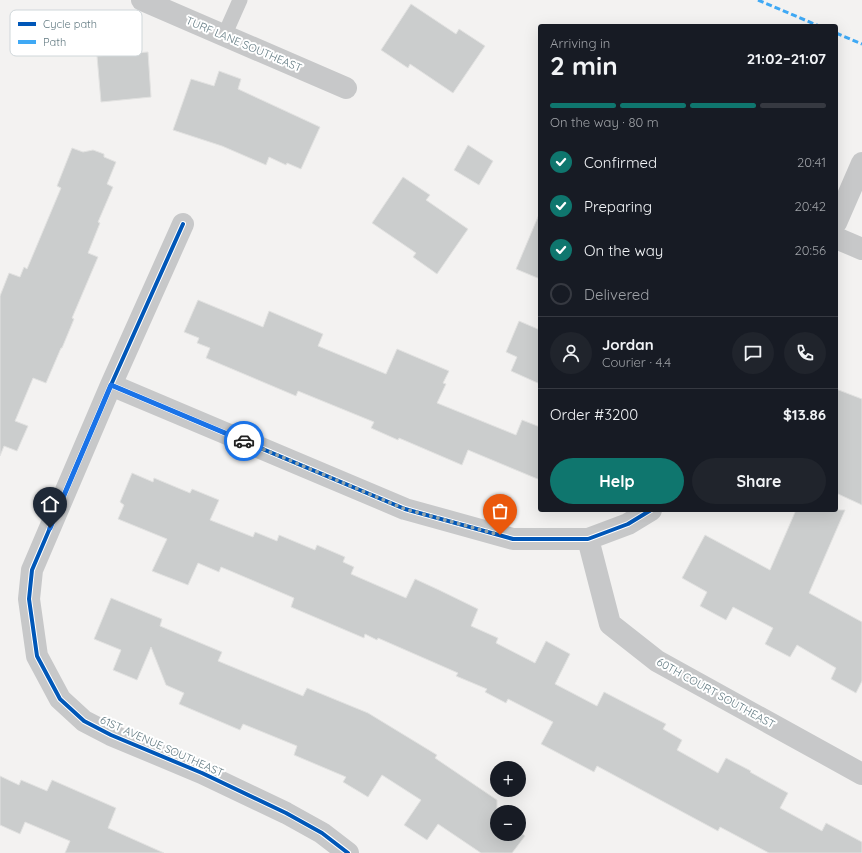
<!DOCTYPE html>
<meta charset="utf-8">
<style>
:root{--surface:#171b24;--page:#20242c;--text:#f1f3f6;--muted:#9ea1a6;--line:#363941;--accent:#0f766e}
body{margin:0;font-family:Quicksand,sans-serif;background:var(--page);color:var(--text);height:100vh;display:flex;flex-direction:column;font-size:15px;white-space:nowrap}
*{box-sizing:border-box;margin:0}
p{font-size:13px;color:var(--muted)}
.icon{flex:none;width:22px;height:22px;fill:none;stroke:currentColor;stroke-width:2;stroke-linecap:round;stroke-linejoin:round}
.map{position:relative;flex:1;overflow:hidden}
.panel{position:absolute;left:538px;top:24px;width:300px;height:488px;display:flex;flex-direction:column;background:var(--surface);border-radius:4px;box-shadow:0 4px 16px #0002}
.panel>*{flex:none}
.tools{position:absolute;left:490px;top:761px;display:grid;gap:8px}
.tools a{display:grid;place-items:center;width:36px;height:36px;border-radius:50%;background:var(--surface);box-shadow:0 4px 16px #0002;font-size:20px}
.pin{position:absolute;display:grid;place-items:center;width:34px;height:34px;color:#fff;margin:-41px -17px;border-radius:50% 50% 50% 0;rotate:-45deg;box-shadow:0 0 4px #0007}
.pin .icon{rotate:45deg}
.courier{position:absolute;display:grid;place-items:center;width:40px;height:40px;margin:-20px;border:3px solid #1a73e8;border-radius:50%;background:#fff;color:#222;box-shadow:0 1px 5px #0007}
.summary em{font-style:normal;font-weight:700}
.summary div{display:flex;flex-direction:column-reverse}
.summary{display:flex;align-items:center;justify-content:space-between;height:68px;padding:0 12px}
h1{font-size:26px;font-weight:700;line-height:30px}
.bar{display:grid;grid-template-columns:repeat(4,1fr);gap:6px 4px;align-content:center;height:48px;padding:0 12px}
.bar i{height:5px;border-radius:3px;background:var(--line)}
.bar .current{background:var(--accent)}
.bar p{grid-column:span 4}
.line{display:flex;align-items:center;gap:10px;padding:0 12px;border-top:1px solid var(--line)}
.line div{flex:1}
.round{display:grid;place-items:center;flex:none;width:42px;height:42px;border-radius:21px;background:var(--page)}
ol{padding:0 12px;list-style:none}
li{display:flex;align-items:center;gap:12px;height:44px}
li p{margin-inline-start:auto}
li .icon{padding:4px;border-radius:50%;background:var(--accent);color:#fff;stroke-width:4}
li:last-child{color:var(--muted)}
li i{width:22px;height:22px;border:2px solid var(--line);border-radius:50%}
.primary-button{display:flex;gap:8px;margin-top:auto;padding:8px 12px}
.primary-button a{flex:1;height:46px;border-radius:24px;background:var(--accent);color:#fff;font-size:16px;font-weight:700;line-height:46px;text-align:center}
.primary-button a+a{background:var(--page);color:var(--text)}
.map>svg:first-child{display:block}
.building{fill:#cbcdcd;stroke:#e2e2e1}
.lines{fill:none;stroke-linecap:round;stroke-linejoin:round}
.service{stroke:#c7c8c9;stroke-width:15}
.minor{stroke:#c7c8c9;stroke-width:22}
.quiet{stroke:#3fa9f5;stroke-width:3;stroke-dasharray:6 3;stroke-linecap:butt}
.cycleway-casing{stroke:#fff;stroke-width:6}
.cycleway{stroke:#0057b8;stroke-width:4}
.done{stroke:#95a4a9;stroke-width:4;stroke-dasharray:0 7.2}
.route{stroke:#1a73e8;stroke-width:5}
.labels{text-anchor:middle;stroke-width:4;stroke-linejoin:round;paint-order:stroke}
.street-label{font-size:11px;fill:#627a82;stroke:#fff}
.key{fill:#fff;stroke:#d0d7da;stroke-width:1}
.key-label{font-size:11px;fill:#627a82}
</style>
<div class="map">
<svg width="862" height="853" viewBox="0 0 862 853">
<rect width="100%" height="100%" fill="#f3f2f1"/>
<path class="building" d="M411,4l45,30 3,-5 26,17 -32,47 -43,-29 -2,4 -27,-18z
M148,52l3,45 -50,5 -4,-46z
M219,71l22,8 -3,10 82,38 -19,42 -14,-6 -1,2 -17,-8 -3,8 -44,-19 -49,-16 18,-51 23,7z
M468,145l25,16 -14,24 -25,-15z
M72,148l11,4 10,-2 11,4v3l12,5 -9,22 6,3 -15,35 2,1 -12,30 10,4 -26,61 2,1 -12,29h-1l-15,35 -13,-5 -18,43 13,5 -11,25 -13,-5 -4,10v-160l9,-23 11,4 4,-10 3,2 34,-81 -4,-2z
M403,177l27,18 -4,5 42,29 -31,45 -24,-17 3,-4 -44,-30z
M540,212v67l-24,-10z
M198,300l65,27 6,-16 54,23 -5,12 68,28 11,-25 52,22 -6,12 3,1 -9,19 79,32 6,-15 18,7v53l-72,-30 -6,15 -63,-27 -1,2 -27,-12 3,-6 -76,-31 -2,5 -90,-38 4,-10 -13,-5 2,-5 -15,-6z
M519,321l21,9v54l-29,-13 6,-14 -11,-5z
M836,389l26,10v106l-26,-12z
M132,473l21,9 1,-4 36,15 2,-4 27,11 -9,20 43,17 2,-5 22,9 2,-6 36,15 2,-5 28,12 -2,5 11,5 -3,7 55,24 9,-19 24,11 39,19 -7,17 27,12 -2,5 39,20 11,-22 24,13 -15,30 42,22 7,-14 62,32 -3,5 19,11 -5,10 41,23 8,-15 25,13 -1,1 38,21 -8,15 42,23 4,-8 36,19v11h-93l-49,-26 -2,4 -121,-65 -3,6 -53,-28 12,-22 -45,-23 -2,4 -21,-11 2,-3 -31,-13 2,-3 -80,-35 -1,2 -12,-6 -1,4 -73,-31 3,-9 -73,-31 -2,5 -21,-9 -10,22 -36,-14 15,-32 -49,-20 6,-14 -4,-3z
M796,510h49l-36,83 53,29v59l-6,12 -25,-14 5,-11 -39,-23 -7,12 -25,-13 8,-16 -40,-21 -7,13 -26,-14 7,-14 -25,-14 23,-43 65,35z
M111,598l51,21 -2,7 62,26 -4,9 85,35 4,-8 61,25 69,42 -2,3 62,42v34h22v-3l6,5 -13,17h-31l-43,-29 -11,16 -23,-15 17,-25 -39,-25 -14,22 -25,-15 3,-5 -52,-22 3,-9 -54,-22 -3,6 -61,-26 5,-11 -18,-8 -15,-38 -14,33 -24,-10 8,-20 -27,-11z
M0,776l19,9 2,-5 26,11 5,-11 64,28 -8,20 56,25h-99l5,-12 -45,-19 -5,12 -20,-9z"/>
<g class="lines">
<path class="service" d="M224,36l16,-36"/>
<path class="minor" d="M142,0l204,88
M836,223l26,-60
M183,224l-72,161 -79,185 -3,29 8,57 23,43 24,22 27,14 91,38 84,40 36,20 26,20
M836,238l26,11
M111,385l294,124 108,30h75l40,-15 23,-14
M588,539l22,85 47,37 205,113"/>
<path class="quiet" d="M758,0l61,26
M836,33l26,11"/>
<defs>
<path id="cycleway" d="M183,224l-72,161 -79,185 -3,29 8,57 23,43 24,22 27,14 91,38 84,40 36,20 26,20
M111,385l294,124 108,30h75l40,-15 23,-14"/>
</defs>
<use href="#cycleway" class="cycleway-casing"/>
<use href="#cycleway" class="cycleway"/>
</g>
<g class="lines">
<path class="done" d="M244,441l161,68 95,26"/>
<path class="route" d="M50,528l61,-143 133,56"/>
</g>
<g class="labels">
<g class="street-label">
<text transform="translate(244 44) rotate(23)" y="4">TURF LANE SOUTHEAST</text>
<text transform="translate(716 693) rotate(29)" y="4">60TH COURT SOUTHEAST</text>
<text transform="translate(162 746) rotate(24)" y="4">61ST AVENUE SOUTHEAST</text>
</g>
</g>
<rect x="10" y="10" width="132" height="46" rx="6" class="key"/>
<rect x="18" y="22" width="18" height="4" fill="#0057b8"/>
<rect x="18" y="40" width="18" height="4" fill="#3fa9f5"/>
<g class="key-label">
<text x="43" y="28">Cycle path</text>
<text x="43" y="46">Path</text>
</g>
</svg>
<div class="tools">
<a>+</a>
<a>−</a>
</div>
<div class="pin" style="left:500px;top:535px;background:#ea580c"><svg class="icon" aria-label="bag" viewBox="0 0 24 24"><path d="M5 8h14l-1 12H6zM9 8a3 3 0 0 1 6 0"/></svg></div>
<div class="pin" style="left:50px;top:528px;background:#1f2937"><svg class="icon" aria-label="home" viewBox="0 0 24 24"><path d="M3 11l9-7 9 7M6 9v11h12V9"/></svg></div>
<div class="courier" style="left:244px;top:441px"><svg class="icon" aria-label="car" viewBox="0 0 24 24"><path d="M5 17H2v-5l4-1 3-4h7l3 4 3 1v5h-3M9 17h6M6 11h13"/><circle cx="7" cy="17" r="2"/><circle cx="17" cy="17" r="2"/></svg></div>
<section class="panel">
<div class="summary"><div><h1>2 min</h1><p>Arriving in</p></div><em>21:02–21:07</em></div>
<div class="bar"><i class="current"></i><i class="current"></i><i class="current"></i><i></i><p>On the way · 80 m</p></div>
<ol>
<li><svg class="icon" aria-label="check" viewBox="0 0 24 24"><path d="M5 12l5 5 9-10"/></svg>Confirmed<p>20:41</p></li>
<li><svg class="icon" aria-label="check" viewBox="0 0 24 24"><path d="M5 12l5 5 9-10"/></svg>Preparing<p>20:42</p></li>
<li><svg class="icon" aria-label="check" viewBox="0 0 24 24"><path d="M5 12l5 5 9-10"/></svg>On the way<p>20:56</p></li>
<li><i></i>Delivered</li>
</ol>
<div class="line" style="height:72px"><a class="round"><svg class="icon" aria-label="person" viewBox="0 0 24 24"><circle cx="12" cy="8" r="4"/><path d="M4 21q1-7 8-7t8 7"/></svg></a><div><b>Jordan</b><p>Courier · 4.4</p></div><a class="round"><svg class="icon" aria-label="chat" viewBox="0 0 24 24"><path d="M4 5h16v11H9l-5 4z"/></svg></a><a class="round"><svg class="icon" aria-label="phone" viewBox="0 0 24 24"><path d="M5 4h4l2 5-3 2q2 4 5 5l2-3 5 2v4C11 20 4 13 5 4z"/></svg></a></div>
<div class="line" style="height:52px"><div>Order #3200</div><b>$13.86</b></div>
<div class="primary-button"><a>Help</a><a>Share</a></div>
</section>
</div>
